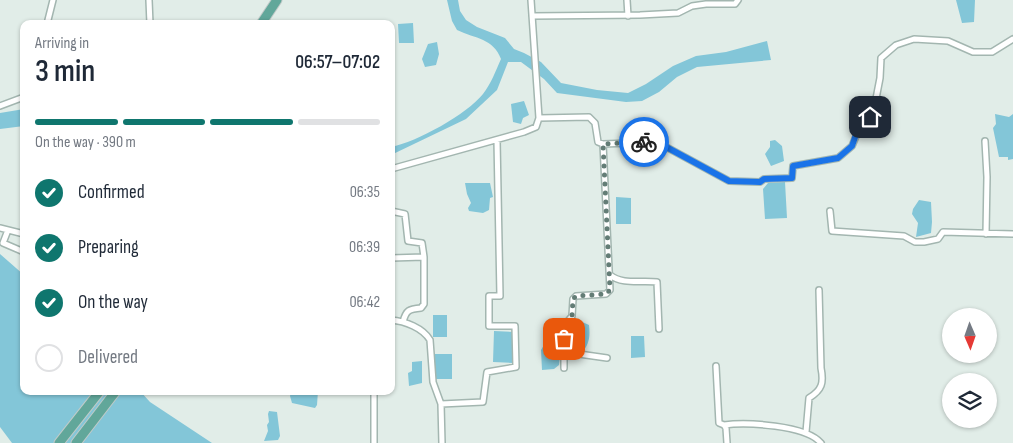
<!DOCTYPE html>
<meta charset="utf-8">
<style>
:root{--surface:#fff;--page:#f2f2f3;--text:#1f2937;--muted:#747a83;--line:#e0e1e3;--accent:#0f766e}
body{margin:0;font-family:"Sofia Sans Condensed",sans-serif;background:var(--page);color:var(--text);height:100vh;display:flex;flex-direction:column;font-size:19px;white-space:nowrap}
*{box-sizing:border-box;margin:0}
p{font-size:16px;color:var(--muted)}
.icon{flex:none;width:28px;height:28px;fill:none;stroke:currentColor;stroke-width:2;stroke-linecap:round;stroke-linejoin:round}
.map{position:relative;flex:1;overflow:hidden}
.panel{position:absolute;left:20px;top:20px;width:375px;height:375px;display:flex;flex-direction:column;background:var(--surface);border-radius:10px;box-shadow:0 1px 4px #0004}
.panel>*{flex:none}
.needle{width:32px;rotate:178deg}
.tools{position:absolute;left:942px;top:308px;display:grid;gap:10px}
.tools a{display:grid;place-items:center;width:55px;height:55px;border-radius:50%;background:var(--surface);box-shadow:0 1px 4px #0004;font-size:25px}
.pin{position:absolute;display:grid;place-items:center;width:42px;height:42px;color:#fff;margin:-21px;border-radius:10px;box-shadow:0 2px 8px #0006}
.courier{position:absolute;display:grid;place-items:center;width:50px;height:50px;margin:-25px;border:4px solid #1a73e8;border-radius:50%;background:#fff;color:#222;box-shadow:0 1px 6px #0007}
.overview em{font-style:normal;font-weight:600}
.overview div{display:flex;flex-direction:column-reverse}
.overview{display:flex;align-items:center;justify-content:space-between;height:85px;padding:0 15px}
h1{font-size:32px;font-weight:600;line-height:38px}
.bar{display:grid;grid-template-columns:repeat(4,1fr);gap:8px 5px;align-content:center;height:60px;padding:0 15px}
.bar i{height:6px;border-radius:4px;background:var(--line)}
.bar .current{background:var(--accent)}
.bar p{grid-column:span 4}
ol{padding:0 15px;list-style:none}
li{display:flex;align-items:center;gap:15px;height:55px}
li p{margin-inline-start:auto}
li .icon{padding:5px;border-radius:50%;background:var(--accent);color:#fff;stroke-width:4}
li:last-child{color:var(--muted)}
li i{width:28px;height:28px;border:2px solid var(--line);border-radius:50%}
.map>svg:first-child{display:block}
.water{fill:#83c6d8}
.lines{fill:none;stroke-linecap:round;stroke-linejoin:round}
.minor-casing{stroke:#a3b6b0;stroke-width:8}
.primary-casing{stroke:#c0cac8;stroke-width:11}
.minor{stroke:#fff;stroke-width:5}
.primary{stroke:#61a79a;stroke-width:9}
.done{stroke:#637d76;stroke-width:5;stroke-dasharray:0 9}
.route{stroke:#1a73e8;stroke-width:6}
</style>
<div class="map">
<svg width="1013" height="443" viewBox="0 0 1013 443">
<rect width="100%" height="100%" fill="#e1ede8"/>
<path class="water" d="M447,0h11l2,11 6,9 11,7 28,11 9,11 10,4 17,9 20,21 36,7 31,3 18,-9 27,-18 23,-10 30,-4 41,-11 4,19 -74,7 -20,10 -18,15 -17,9 -16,1 -69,-9 -13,-14 -23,-17h-13l-11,28 -31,29 -75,36v-8c26,-5 76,-33 92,-53 8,-10 13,-24 18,-35 -8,-21 -25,-20 -44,-29l-5,-9z
M956,0h19l-1,22 -12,1z
M413,23l1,20h-15l-1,-19z
M437,42l2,12 -3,11 -11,2 -3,-8 6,-15z
M524,101l5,14 -6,3 -2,6 -8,-2 -2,-18z
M24,109v17l-24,3v-16z
M995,114l14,3 4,-3v45l-5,1v-3h-9l-6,-29 3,-4z
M775,140l7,6 2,15 -13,5 -6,-12 5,-7v-6z
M785,182l2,36 -22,1 -2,-30 5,-6z
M465,183h25l3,14 -3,1 -1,12 -6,3 -14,-2 -1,-3 3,-5 -4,-9z
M616,197l15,1v26h-15z
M919,200l12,2 1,20 -1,11 -15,4 2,-14 -6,-9 1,-5z
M0,254l24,21v116h116l10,11 62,41h-200l-12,-16z
M433,315h14v22h-14z
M574,320l6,1 9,4c1,9 1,17 -5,25h-6l-8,-3c-2,-9 -1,-19 4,-27z
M494,331l20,1 -1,31 -20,-1z
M644,336l1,21 -14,1v-22z
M544,345l11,2 5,8 -1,10 -5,4 -12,1 -1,-20z
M434,354h18v25h-18z
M422,361v22l-13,3 -1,-13 4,-2v-9z
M291,391h27l-1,14 -2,3 -23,-5 -2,-7z
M269,411l8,1 3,24 -2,4 -14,1 4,-10 -1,-6 2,-3 -1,-8z"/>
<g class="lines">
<defs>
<path id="minor" d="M149,0l1,24
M627,0l1,16
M532,16l108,-1 38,-2 14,-7 14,-2h29l3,-4
M47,24l6,-24
M0,106l24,-9
M539,118l50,-1 6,6 3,19 5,2 7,146 -4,4 -30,2 -3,3 -1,17 -8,10v42
M985,141l2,36 -1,57
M603,144l54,-2 72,39 31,1 4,-3 28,-1 1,-12 45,-8 14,-12 7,-17 12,-12 3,-8 6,-31 1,-20 15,-13 18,-6 34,2 25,11h19l21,-13
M391,169l133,-37 12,-5 3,-9 -8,-118
M391,211l14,3 3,27 14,2 2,14 -33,1
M830,211l2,20 72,5 11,6h9l14,-3 5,-7 70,2
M0,228l24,6
M8,230l-5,13 21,9
M610,275c12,10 32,5 47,7l2,47
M391,320c14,1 32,8 39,20l3,42 8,22 1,39
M403,322c3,-12 6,-13 18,-14l3,-4v-47
M565,352l42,6
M716,366l3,57 5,2 2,3 1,15
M374,391v52
M441,404l42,-2 4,-30 29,-5 -1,-41h-26v-30h11l-3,-156
M724,425c22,-3 82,0 97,18
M806,432l3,-34c13,-8 15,-15 12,-30l-2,-78"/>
<path id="primary" d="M261,24l16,-24
M59,443l41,-52
M76,443l40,-52"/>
</defs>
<use href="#minor" class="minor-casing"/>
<use href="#primary" class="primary-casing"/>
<use href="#minor" class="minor"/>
<use href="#primary" class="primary"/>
</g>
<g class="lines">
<path class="done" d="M564,339v-13l8,-10 1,-17 3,-3 30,-2 4,-4 -7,-146 41,-2"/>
<path class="route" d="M644,142h13l72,39 31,1 4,-3 28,-1 1,-12 45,-8 14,-12 6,-17 12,-12"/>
</g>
</svg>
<div class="tools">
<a><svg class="needle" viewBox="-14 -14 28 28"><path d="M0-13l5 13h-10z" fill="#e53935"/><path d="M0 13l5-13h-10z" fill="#747a83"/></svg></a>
<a><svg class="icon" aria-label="layers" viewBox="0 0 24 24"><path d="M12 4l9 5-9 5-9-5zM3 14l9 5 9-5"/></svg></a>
</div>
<div class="pin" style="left:564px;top:339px;background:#ea580c"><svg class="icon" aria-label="bag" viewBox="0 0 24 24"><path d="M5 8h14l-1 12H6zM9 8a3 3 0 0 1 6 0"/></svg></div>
<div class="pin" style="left:870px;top:117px;background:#1f2937"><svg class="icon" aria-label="home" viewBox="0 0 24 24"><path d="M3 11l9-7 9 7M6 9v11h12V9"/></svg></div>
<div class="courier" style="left:644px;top:142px"><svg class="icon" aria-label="bike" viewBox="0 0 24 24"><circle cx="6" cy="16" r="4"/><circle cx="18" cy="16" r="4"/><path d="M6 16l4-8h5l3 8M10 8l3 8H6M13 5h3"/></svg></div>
<section class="panel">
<div class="overview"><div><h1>3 min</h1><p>Arriving in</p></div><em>06:57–07:02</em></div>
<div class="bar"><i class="current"></i><i class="current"></i><i class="current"></i><i></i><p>On the way · 390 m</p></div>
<ol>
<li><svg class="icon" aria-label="check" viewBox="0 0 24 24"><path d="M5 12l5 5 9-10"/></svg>Confirmed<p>06:35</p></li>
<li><svg class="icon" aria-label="check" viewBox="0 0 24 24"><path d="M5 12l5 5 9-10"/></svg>Preparing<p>06:39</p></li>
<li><svg class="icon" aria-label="check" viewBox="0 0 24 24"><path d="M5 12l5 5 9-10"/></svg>On the way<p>06:42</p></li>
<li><i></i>Delivered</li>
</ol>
</section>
</div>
